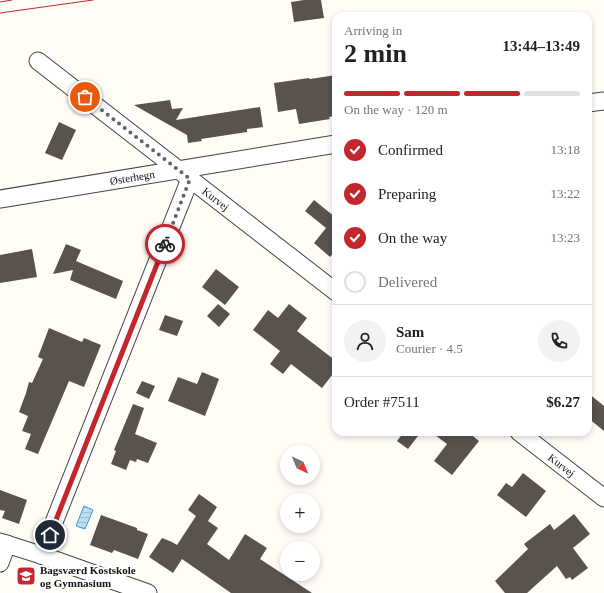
<!DOCTYPE html>
<meta charset="utf-8">
<style>
:root{--surface:#fff;--page:#f2f2f2;--text:#222;--muted:#767676;--line:#e0e0e0;--accent:#c4262e}
body{margin:0;font-family:Georgia,serif;background:var(--page);color:var(--text);height:100vh;display:flex;flex-direction:column;font-size:15px;white-space:nowrap}
*{box-sizing:border-box;margin:0}
p{font-size:13px;color:var(--muted)}
.icon{flex:none;width:22px;height:22px;fill:none;stroke:currentColor;stroke-width:2;stroke-linecap:round;stroke-linejoin:round}
.map{position:relative;flex:1;overflow:hidden}
.side{position:absolute;left:332px;top:12px;width:260px;height:424px;display:flex;flex-direction:column;background:var(--surface);border-radius:12px;box-shadow:0 2px 6px #0003}
.side>*{flex:none}
.needle{width:26px;rotate:136deg}
.tools{position:absolute;left:280px;top:445px;display:grid;gap:8px}
.tools a{display:grid;place-items:center;width:40px;height:40px;border-radius:50%;background:var(--surface);box-shadow:0 2px 6px #0003;font-size:20px}
.pin{position:absolute;display:grid;place-items:center;width:34px;height:34px;color:#fff;margin:-17px;border:2px solid #fff;border-radius:50%;box-shadow:0 1px 4px #0007}
.courier{position:absolute;display:grid;place-items:center;width:40px;height:40px;margin:-20px;border:3px solid #c4262e;border-radius:50%;background:#fff;color:#222;box-shadow:0 1px 5px #0007}
.head em{font-style:normal;font-weight:600}
.head div{display:flex;flex-direction:column-reverse}
.head{display:flex;align-items:center;justify-content:space-between;height:68px;padding:0 12px}
h1{font-size:26px;font-weight:600;line-height:30px}
.bar{display:grid;grid-template-columns:repeat(4,1fr);gap:6px 4px;align-content:center;height:48px;padding:0 12px}
.bar i{height:5px;border-radius:3px;background:var(--line)}
.bar .on{background:var(--accent)}
.bar p{grid-column:span 4}
.line{display:flex;align-items:center;gap:10px;padding:0 12px;border-top:1px solid var(--line)}
.line div{flex:1}
.round{display:grid;place-items:center;flex:none;width:42px;height:42px;border-radius:21px;background:var(--page)}
ol{padding:0 12px;list-style:none}
li{display:flex;align-items:center;gap:12px;height:44px}
li p{margin-inline-start:auto}
li .icon{padding:4px;border-radius:50%;background:var(--accent);color:#fff;stroke-width:4}
li:last-child{color:var(--muted)}
li i{width:22px;height:22px;border:2px solid var(--line);border-radius:50%}
.map>svg:first-child{display:block}
.water{fill:url(#water-rules);stroke:#3f96cf}
.building{fill:#5a524d}
.lines{fill:none;stroke-linecap:round;stroke-linejoin:round}
.minor-casing{stroke:#444;stroke-width:19}
.minor{stroke:#fff;stroke-width:17}
.tram{stroke:#c4262e;stroke-width:1}
.done{stroke:#646461;stroke-width:4;stroke-dasharray:0 7.2}
.route{stroke:#c4262e;stroke-width:5}
.labels{text-anchor:middle;stroke-width:4;stroke-linejoin:round;paint-order:stroke}
.street-label{font-size:11px;fill:#111;stroke:#fff}
.poi-label{font-size:11px;font-weight:bold;fill:#111;stroke:#fff;text-anchor:start}
</style>
<div class="map">
<svg width="604" height="593" viewBox="0 0 604 593">
<defs>
<pattern id="water-rules" width="6" height="5" patternUnits="userSpaceOnUse"><rect width="6" height="5" fill="#b9e0f7"/><path d="M0 2.5h6" fill="none" stroke="#9ebfd3"/></pattern>
</defs>
<rect width="100%" height="100%" fill="#fffdf5"/>
<path class="water" d="M84,506l9,4 -8,19 -9,-3z"/>
<path class="building" d="M304,0h17l3,18 -30,4 -3,-20z
M336,75v41l-7,1 1,2 -31,5 -3,-15 -18,3 -4,-29 35,-5 1,1z
M170,100l2,9 11,-1 -7,12 84,-13 3,20 -16,2v3l-46,7 1,2 -14,2 -1,-8 -53,-30z
M59,122l17,8 -14,30 -17,-7z
M314,200l21,17 1,-1v34l-6,7 -16,-14 12,-15 -21,-17z
M66,244l15,6 -5,11 47,20 -7,18 -46,-19 3,-10 -20,4z
M32,249l5,28 -37,6v-28z
M216,269l23,18 -14,18 -23,-18z
M218,304l12,10 -11,13 -12,-11z
M289,304l18,14 -10,13 39,30v9l-14,18 -31,-24 -8,10 -13,-10 10,-13 -27,-21 15,-20 10,8z
M165,315l18,6 -6,15 -18,-6z
M49,328l33,14 2,-4 17,7 -17,42 -15,-6 -31,73 -13,-5 6,-15 -9,-3 6,-15 -9,-4 7,-19 3,-11 3,1 11,-24 -5,-2z
M202,372l17,7 -14,37 -37,-15 10,-24 19,7z
M142,381l13,5 -6,13 -13,-6z
M588,393l16,13v25l-16,-13z
M133,404l11,4 -9,26 22,9 -9,20 -11,-4 -1,3 -6,-2 -4,10 -15,-6 5,-13 -2,-1z
M404,432h17l-13,17 -11,-8z
M431,432h37l11,9 -27,34 -18,-14 13,-17z
M523,473l23,18 -20,26 -29,-22 9,-12 6,4z
M0,490l27,10 -8,24 -17,-6 3,-7 -5,-1z
M199,494l18,13 -9,14 10,7 -11,16 22,16 16,-26 22,14 -7,11 52,34h-81l-49,-34 -9,14 -24,-16 13,-19 10,4 5,3 19,-29 -8,-6z
M574,514l16,20 -17,14 15,20 -16,12 -2,-3 -4,2 -9,-13 -30,27h-22l-10,-12 33,-32 -4,-5 26,-20 4,6z
M101,515l36,13v2l11,4 -10,25 -24,-9 -2,3 -22,-8z"/>
<g class="lines">
<defs>
<g id="minor">
<path id="s1" d="M38,61l298,231"/>
<path d="M588,103l16,-2"/>
<path id="s2" d="M0,199l336,-55"/>
<path id="s3" d="M519,432l85,66"/>
<path d="M0,542l41,13 107,38"/>
<path d="M41,555l149,-376"/>
<path d="M0,563l7,-19"/>
</g>
</defs>
<use href="#minor" class="minor-casing"/>
<use href="#minor" class="minor"/>
<path class="tram" d="M0,2l12,-2
M0,13l93,-13"/>
</g>
<g class="lines">
<path class="done" d="M85,97l105,82 -25,65"/>
<path class="route" d="M50,535l115,-291"/>
</g>
<defs>
<symbol id="school-square" viewBox="-11 -11 22 22"><rect x="-9" y="-9" width="18" height="18" rx="4" fill="#c4262e" stroke="#fff"/><path d="M0-5L7-2L0 1L-7-2ZM-4 1L0 2.5L4 1V4Q0 6-4 4Z" fill="#fff"/></symbol>
</defs>
<g fill-rule="evenodd">
<use href="#school-square" x="15" y="565" width="22" height="22"/>
</g>
<g class="labels">
<g class="street-label">
<text dy="4" stroke="none"><textPath href="#s2" startOffset="134">Østerhegn</textPath></text>
<text dy="4" stroke="none"><textPath href="#s1" startOffset="225">Kurvej</textPath></text>
<text dy="4" stroke="none"><textPath href="#s3" startOffset="54">Kurvej</textPath></text>
</g>
<g class="poi-label">
<text x="40" y="574">Bagsværd Kostskole<tspan x="40" dy="13">og Gymnasium</tspan></text>
</g>
</g>
</svg>
<div class="tools">
<a><svg class="needle" viewBox="-14 -14 28 28"><path d="M0-13l5 13h-10z" fill="#e53935"/><path d="M0 13l5-13h-10z" fill="#767676"/></svg></a>
<a>+</a>
<a>−</a>
</div>
<div class="pin" style="left:85px;top:97px;background:#ea580c"><svg class="icon" aria-label="bag" viewBox="0 0 24 24"><path d="M5 8h14l-1 12H6zM9 8a3 3 0 0 1 6 0"/></svg></div>
<div class="pin" style="left:50px;top:535px;background:#1f2937"><svg class="icon" aria-label="home" viewBox="0 0 24 24"><path d="M3 11l9-7 9 7M6 9v11h12V9"/></svg></div>
<div class="courier" style="left:165px;top:244px"><svg class="icon" aria-label="bike" viewBox="0 0 24 24"><circle cx="6" cy="16" r="4"/><circle cx="18" cy="16" r="4"/><path d="M6 16l4-8h5l3 8M10 8l3 8H6M13 5h3"/></svg></div>
<section class="side">
<div class="head"><div><h1>2 min</h1><p>Arriving in</p></div><em>13:44–13:49</em></div>
<div class="bar"><i class="on"></i><i class="on"></i><i class="on"></i><i></i><p>On the way · 120 m</p></div>
<ol>
<li><svg class="icon" aria-label="check" viewBox="0 0 24 24"><path d="M5 12l5 5 9-10"/></svg>Confirmed<p>13:18</p></li>
<li><svg class="icon" aria-label="check" viewBox="0 0 24 24"><path d="M5 12l5 5 9-10"/></svg>Preparing<p>13:22</p></li>
<li><svg class="icon" aria-label="check" viewBox="0 0 24 24"><path d="M5 12l5 5 9-10"/></svg>On the way<p>13:23</p></li>
<li><i></i>Delivered</li>
</ol>
<div class="line" style="height:72px"><a class="round"><svg class="icon" aria-label="person" viewBox="0 0 24 24"><circle cx="12" cy="8" r="4"/><path d="M4 21q1-7 8-7t8 7"/></svg></a><div><b>Sam</b><p>Courier · 4.5</p></div><a class="round"><svg class="icon" aria-label="phone" viewBox="0 0 24 24"><path d="M5 4h4l2 5-3 2q2 4 5 5l2-3 5 2v4C11 20 4 13 5 4z"/></svg></a></div>
<div class="line" style="height:52px"><div>Order #7511</div><b>$6.27</b></div>
</section>
</div>
